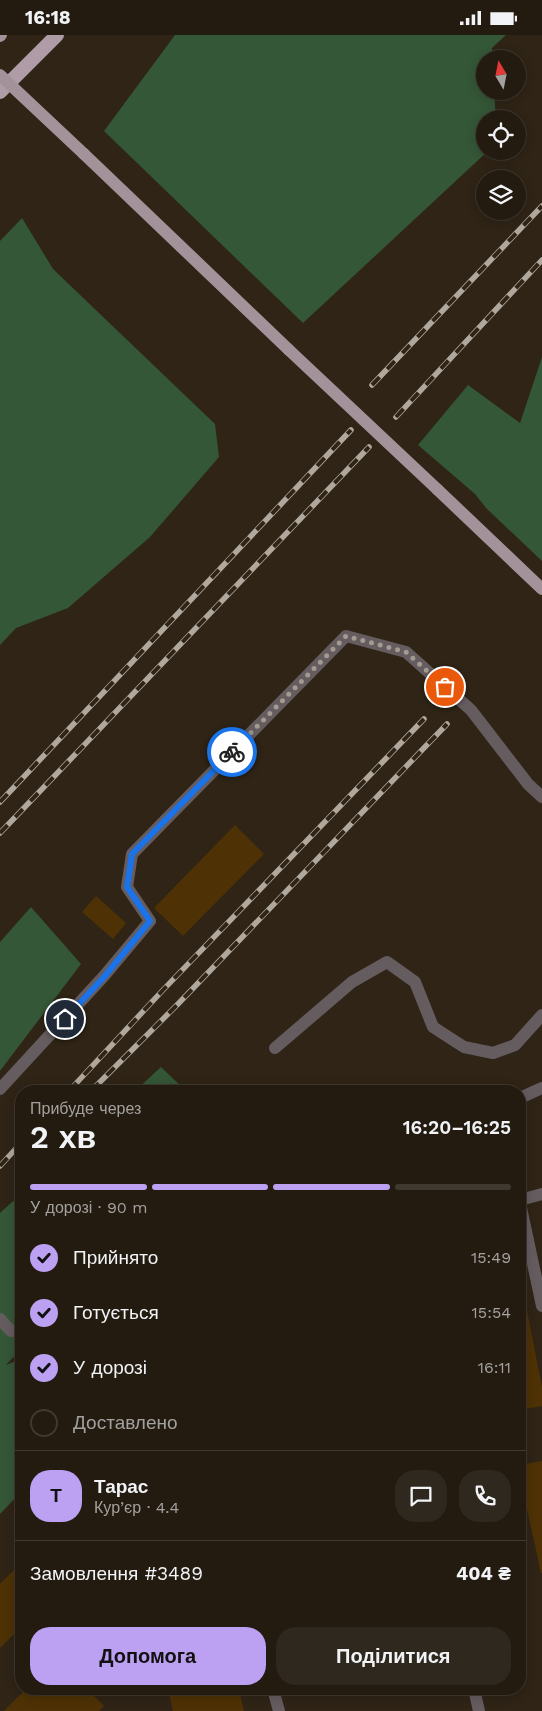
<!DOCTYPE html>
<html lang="uk">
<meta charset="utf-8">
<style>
:root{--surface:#231b10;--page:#2f281e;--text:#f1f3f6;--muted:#a3a19f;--line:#403930;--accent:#bca0f2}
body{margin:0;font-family:"Work Sans",sans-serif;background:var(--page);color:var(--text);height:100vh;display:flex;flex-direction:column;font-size:19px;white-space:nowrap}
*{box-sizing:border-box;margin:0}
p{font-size:16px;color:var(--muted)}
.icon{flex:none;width:28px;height:28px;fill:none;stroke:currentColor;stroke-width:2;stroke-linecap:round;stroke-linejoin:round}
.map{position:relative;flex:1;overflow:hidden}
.drawer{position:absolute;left:15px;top:1050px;width:511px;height:610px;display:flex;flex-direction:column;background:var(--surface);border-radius:20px;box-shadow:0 2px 12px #0003,0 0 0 1px var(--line)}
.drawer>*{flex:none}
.needle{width:32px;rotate:350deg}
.buttons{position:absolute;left:476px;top:15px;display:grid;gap:10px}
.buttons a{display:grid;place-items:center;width:50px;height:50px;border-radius:50%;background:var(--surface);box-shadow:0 2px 12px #0003,0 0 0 1px var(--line);font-size:25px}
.pin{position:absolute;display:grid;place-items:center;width:42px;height:42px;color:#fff;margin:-21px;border:2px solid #fff;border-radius:50%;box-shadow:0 1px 5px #0007}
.courier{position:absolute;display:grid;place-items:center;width:50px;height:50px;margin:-25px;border:4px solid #1a73e8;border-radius:50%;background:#fff;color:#222;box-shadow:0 1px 6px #0007}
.headline em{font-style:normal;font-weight:600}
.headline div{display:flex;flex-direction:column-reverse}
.headline{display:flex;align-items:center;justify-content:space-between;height:85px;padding:0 15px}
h1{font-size:32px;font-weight:600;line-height:38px}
.bar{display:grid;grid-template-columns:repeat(4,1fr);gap:8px 5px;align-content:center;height:60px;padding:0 15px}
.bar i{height:6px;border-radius:4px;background:var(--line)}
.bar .on{background:var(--accent)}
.bar p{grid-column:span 4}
.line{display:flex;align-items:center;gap:12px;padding:0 15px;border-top:1px solid var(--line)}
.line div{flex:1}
.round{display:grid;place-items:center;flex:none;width:52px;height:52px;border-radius:20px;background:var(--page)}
ol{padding:0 15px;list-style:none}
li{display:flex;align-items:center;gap:15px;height:55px}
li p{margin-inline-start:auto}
li .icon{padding:5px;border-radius:50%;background:var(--accent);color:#111;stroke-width:4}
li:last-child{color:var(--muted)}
li i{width:28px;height:28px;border:2px solid var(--line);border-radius:50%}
.button{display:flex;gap:10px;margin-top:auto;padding:10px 15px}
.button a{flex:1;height:58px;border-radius:20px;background:var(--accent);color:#111;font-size:20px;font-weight:600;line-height:58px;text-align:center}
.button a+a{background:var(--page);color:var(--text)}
.status{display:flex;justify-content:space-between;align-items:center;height:35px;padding:0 25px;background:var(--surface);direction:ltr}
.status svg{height:14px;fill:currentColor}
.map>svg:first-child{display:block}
.green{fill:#345737}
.building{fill:#4e3205}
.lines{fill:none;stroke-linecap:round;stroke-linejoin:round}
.service{stroke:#655c60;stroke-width:12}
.primary{stroke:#a4929a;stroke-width:12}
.trunk{stroke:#b09ca6;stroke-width:14}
.rail-casing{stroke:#b1a89d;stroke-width:5.5}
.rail{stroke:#2f2416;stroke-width:4;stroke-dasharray:11;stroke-linecap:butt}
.primary-bridge{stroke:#a4929a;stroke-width:12}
.done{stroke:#a39a90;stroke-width:5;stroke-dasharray:0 9}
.route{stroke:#1a73e8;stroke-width:6}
</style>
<div class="status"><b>16:18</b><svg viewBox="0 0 49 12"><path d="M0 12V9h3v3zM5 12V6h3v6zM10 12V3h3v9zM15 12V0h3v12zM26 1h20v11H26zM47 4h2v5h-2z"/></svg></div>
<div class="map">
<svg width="542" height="1676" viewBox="0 0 542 1676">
<rect width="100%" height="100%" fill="#2f2416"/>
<path class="green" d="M175,0h331l-14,13v11h-7v32h9l2,28h-11v32h3l-185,172 -199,-192z
M22,183l31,51 162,155 4,33 -69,80 -82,71 -52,20 -16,17v-404z
M542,322v204l-56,-53 -11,-14 -57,-49 50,-60 52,38z
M31,872l50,57 -81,107v-129z
M161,1032l25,24h-51z
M21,1159v155l-15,16 15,-6v133l-21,22v-301z"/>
<path class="building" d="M235,790l29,29 -81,82 -29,-28z
M96,861l30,27 -13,16 -31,-27z
M521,1245l21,107v19l-22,4z
M542,1426v112h-1l-21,-96v-12z
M21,1528v64l-21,21v-64z
M26,1654h61l17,17 -5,5h-95z
M168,1654h71l5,22h-71z"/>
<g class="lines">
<path class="service" d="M275,1013l77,-66 35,-20 28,20 18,45 31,20 29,6 22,-8 27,-30
M0,1054l104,-113 46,-55 -23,-34 5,-33 214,-218 60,16 65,58 57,74 14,13
M520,1063l22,-10
M520,1165l22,-6
M520,1168l22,103
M0,1284l11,12h10
M273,1654l6,22
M474,1654l5,22"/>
<path class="primary" d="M0,1l1,-1
M84,119l205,196
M438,455l104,99"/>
<path class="trunk" d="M0,57l57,-57"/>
<defs>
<path id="rail" d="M372,350l170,-179
M396,382l146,-157
M0,767l351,-372
M0,798l369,-386
M69,1056l94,-101 261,-271
M91,1056l87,-87 269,-280
M0,1131l21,-23"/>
</defs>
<use href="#rail" class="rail-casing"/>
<use href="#rail" class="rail"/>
<path class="primary-bridge" d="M0,40l84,79
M289,315l149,140"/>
</g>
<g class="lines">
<path class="done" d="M232,717l114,-116 60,16 39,35"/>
<path class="route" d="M65,984l39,-42 46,-56 -23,-34 5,-33 100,-102"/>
</g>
</svg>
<div class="buttons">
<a><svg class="needle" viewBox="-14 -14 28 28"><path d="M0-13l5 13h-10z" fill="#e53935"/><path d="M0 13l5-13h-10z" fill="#a3a19f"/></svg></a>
<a><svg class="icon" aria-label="locate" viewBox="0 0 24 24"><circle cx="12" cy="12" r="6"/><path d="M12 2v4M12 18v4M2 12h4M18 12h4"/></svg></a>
<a><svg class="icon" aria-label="layers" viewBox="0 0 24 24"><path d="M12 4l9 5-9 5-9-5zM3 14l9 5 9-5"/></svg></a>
</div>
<div class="pin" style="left:445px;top:652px;background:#ea580c"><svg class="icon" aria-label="bag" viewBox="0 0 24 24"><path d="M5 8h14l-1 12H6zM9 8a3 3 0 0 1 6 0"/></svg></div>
<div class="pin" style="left:65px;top:984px;background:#1f2937"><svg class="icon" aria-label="home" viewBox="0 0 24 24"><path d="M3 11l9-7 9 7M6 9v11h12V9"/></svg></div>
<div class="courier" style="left:232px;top:717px"><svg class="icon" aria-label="bike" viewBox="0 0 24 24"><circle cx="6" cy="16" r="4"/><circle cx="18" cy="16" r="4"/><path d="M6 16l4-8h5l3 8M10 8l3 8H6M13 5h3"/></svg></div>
<section class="drawer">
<div class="headline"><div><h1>2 хв</h1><p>Прибуде через</p></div><em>16:20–16:25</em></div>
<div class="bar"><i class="on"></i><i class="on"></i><i class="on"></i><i></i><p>У дорозі · 90 m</p></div>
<ol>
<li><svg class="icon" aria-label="check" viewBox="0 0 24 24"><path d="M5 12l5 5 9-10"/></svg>Прийнято<p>15:49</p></li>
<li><svg class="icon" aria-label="check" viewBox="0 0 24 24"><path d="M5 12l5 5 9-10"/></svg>Готується<p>15:54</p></li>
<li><svg class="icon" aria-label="check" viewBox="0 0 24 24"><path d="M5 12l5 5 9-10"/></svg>У дорозі<p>16:11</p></li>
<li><i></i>Доставлено</li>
</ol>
<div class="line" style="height:90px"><b class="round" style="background:var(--accent);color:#111">Т</b><div><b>Тарас</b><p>Кур’єр · 4.4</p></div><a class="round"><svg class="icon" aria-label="chat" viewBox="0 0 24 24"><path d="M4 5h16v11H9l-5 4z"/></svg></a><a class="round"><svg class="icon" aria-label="phone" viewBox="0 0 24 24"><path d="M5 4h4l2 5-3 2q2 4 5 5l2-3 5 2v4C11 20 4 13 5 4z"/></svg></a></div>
<div class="line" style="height:65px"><div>Замовлення #3489</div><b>404 ₴</b></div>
<div class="button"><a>Допомога</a><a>Поділитися</a></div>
</section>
</div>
